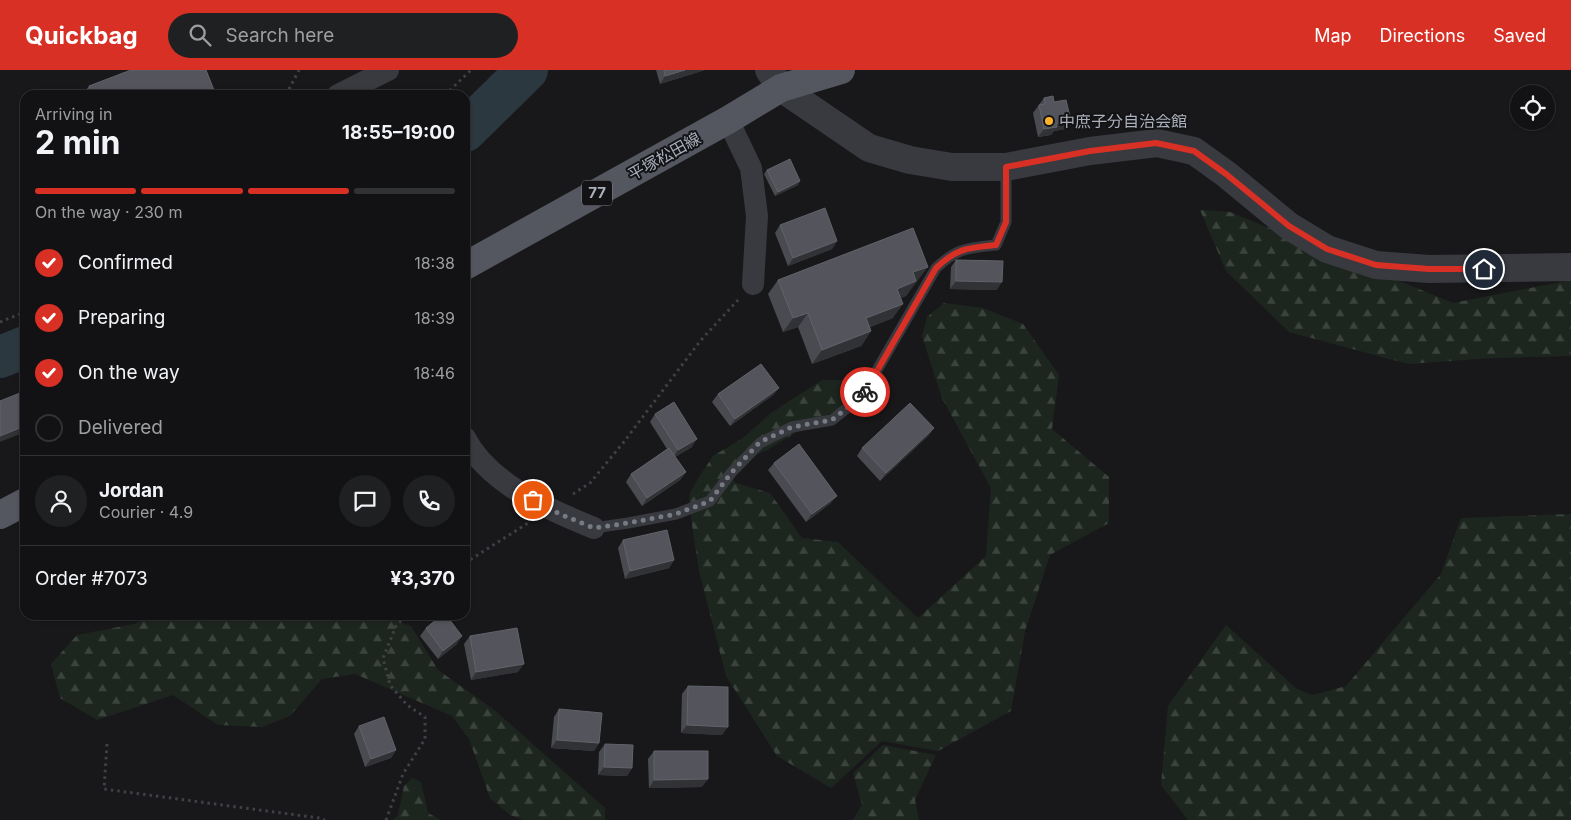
<!DOCTYPE html>
<meta charset="utf-8">
<style>
:root{--surface:#121214;--page:#1f2022;--text:#f1f3f6;--muted:#9c9ea0;--line:#313234;--accent:#d93025}
body{margin:0;font-family:Inter,"Noto Sans JP",sans-serif;background:var(--page);color:var(--text);height:100vh;display:flex;flex-direction:column;font-size:19px;white-space:nowrap}
*{box-sizing:border-box;margin:0}
p{font-size:16px;color:var(--muted)}
.icon{flex:none;width:28px;height:28px;fill:none;stroke:currentColor;stroke-width:2;stroke-linecap:round;stroke-linejoin:round}
.map{position:relative;flex:1;overflow:hidden}
.sheet{position:absolute;left:20px;top:20px;width:450px;height:530px;display:flex;flex-direction:column;background:var(--surface);border-radius:15px;box-shadow:0 1px 4px #0004,0 0 0 1px var(--line)}
.sheet>*{flex:none}
.fabs{position:absolute;left:1510px;top:15px;display:grid;gap:10px}
.fabs a{display:grid;place-items:center;width:45px;height:45px;border-radius:50%;background:var(--surface);box-shadow:0 1px 4px #0004,0 0 0 1px var(--line);font-size:25px}
.pin{position:absolute;display:grid;place-items:center;width:42px;height:42px;color:#fff;margin:-21px;border:2px solid #fff;border-radius:50%;box-shadow:0 1px 5px #0007}
.courier{position:absolute;display:grid;place-items:center;width:50px;height:50px;margin:-25px;border:4px solid #d93025;border-radius:50%;background:#fff;color:#222;box-shadow:0 1px 6px #0007}
.headline em{font-style:normal;font-weight:700}
.headline div{display:flex;flex-direction:column-reverse}
.headline{display:flex;align-items:center;justify-content:space-between;height:85px;padding:0 15px}
h1{font-size:32px;font-weight:700;line-height:38px}
.bar{display:grid;grid-template-columns:repeat(4,1fr);gap:8px 5px;align-content:center;height:60px;padding:0 15px}
.bar i{height:6px;border-radius:4px;background:var(--line)}
.bar .on{background:var(--accent)}
.bar p{grid-column:span 4}
.line{display:flex;align-items:center;gap:12px;padding:0 15px;border-top:1px solid var(--line)}
.line div{flex:1}
.round{display:grid;place-items:center;flex:none;width:52px;height:52px;border-radius:26px;background:var(--page)}
ol{padding:0 15px;list-style:none}
li{display:flex;align-items:center;gap:15px;height:55px}
li p{margin-inline-start:auto}
li .icon{padding:5px;border-radius:50%;background:var(--accent);color:#fff;stroke-width:4}
li:last-child{color:var(--muted)}
li i{width:28px;height:28px;border:2px solid var(--line);border-radius:50%}
header{display:flex;align-items:center;gap:30px;box-sizing:border-box;height:70px;padding:0 25px;background:var(--accent);color:#fff}
header strong{font-size:24px}
nav{display:flex;gap:28px;margin-inline-start:auto;font-size:18px}
.search{width:350px;height:45px;background:var(--page);display:flex;align-items:center;gap:12px;box-sizing:border-box;padding:0 18px;border-radius:28px;color:var(--muted);font-size:19px}
.map>svg:first-child{display:block}
.forest{fill:url(#forest-firs)}
.lines{fill:none;stroke-linecap:round;stroke-linejoin:round}
.river{stroke:#2c3840;stroke-width:42}
.path{stroke:#3e4147;stroke-width:3;stroke-dasharray:2.5 4;stroke-linecap:butt}
.service{stroke:#383a40;stroke-width:11}
.minor{stroke:#383a40;stroke-width:22}
.tertiary{stroke:#383a40;stroke-width:28}
.primary{stroke:#54575f;stroke-width:28}
.wall{fill:#494b50}
.shaded-wall{fill:#313236}
.building{fill:#54555c;stroke:#61636a}
.done{stroke:#767a83;stroke-width:5;stroke-dasharray:0 9}
.route{stroke:#d93025;stroke-width:6}
.poi-dot{fill:#ffb32b;stroke:#131315;stroke-width:2}
.labels{text-anchor:middle;stroke-width:4;stroke-linejoin:round;paint-order:stroke}
.shield{fill:#131315;stroke:#7c8089;stroke-width:1}
.shield-label{font-size:15px;font-weight:bold;fill:#a9afbb}
.poi-label{font-size:16px;fill:#a9afbb;stroke:#131315;text-anchor:start}
.street-label{font-size:16px;fill:#a9afbb;stroke:#131315}
</style>
<header>
<strong>Quickbag</strong>
<div class="search"><svg class="icon" aria-label="search" viewBox="0 0 24 24"><circle cx="10" cy="10" r="6"/><path d="M15 15l6 6"/></svg>Search here</div>
<nav><a>Map</a><a>Directions</a><a>Saved</a></nav>
</header>
<div class="map">
<svg width="1571" height="750" viewBox="0 0 1571 750">
<defs>
<pattern id="forest-firs" width="22" height="20" patternUnits="userSpaceOnUse" patternTransform="scale(1.25)"><rect width="22" height="20" fill="#1d261e"/><path d="M5 1l3.5 6h-7zM16 11l3.5 6h-7z" fill="#3b433d"/></pattern>
</defs>
<rect width="100%" height="100%" fill="#18181a"/>
<path class="forest" d="M1200,140l30,2 223,91 118,-23v76l-78,2 -85,6 -119,-32 -63,-61z
M944,233l39,5 40,16 36,51 -7,54 57,48v46l-59,32 -25,76 -14,80 -73,40 -56,-10 -51,47 -54,-32 -51,-80 -27,-105 -10,-66 1,-12 9,-16 14,-21 30,-18 28,-25 51,-33h22l6,5 2,11 -15,14 -35,19 -35,21 -33,15 -4,11 6,7 34,10 32,45 36,4 80,76 68,-62 5,-68 -49,-90 -20,-62 5,-19z
M1571,444v306h-383l-27,-35 7,-79 58,-81 71,64 16,6 33,-9 95,-112 20,-56z
M153,545h223l35,11 27,44 55,39 112,99v12h-81l-14,-5 -20,-17 -21,-59 -17,-23 -97,-42 -33,5 -32,37 -28,11 -44,-2 -45,-30 -76,25 -37,-22 -9,-34 26,-29 57,-11z
M883,675l53,10 -21,45 4,20h-66l9,-16 -9,-31z
M412,708l9,4 7,31 13,7h-48l5,-5 6,-29z"/>
<g class="lines">
<path class="river" d="M465,61l62,-61
M0,287l25,-10"/>
<path class="path" d="M286,25l13,-25
M445,25l26,-25
M0,252l25,-10
M573,424l17,-11 33,-40 78,-103 37,-40
M465,493l63,-40
M107,674l-3,45 215,29 6,2
M386,750l17,-46 22,-35v-22l-18,-12 -17,-20 -7,-27 13,-32 10,-11"/>
<path class="service" d="M594,458l34,-5 48,-9 34,-13 21,-28 29,-30 32,-16 40,-7 30,-24 74,-128c21,-20 32,-20 60,-23l10,-23v-55"/>
<path class="minor" d="M338,25l50,-25
M728,50l23,48 6,48 -4,68
M465,368c23,45 84,72 129,90"/>
<path class="tertiary" d="M769,0l12,18 88,60 41,12 42,7h54l84,-16 67,-8 37,8 32,23 63,52 38,23 49,16 53,4 142,-2"/>
<path class="primary" d="M465,196l263,-146 53,-32 60,-18
M0,445l25,-13"/>
</g>
<path class="wall" d="M656,0h49l-45,14z
M89,16l127,9h-134z
M1044,28l10,4 11,27 -11,2 -3,4 -13,2 -5,-24z
M767,100l31,15 -23,11 -11,-22z
M780,155l57,16 -5,8 -44,17 -13,-33z
M956,190l41,30 -47,-1 1,-22z
M778,210l140,1h-2l-10,15 -6,2 -7,20 -23,9 1,4 -10,15 -49,18 -14,-37 -15,5 -15,-38z
M779,318l-6,7 -43,31 -18,-24 6,-8z
M655,344l37,33 -17,10 11,15 -6,8 -38,26 -16,-24 5,-8 36,-25 -17,-27z
M934,358l-6,8 -48,45 -23,-25 5,-8z
M774,393l57,40 -25,19 -38,-52z
M623,470l51,20 -5,8 -44,11 -7,-31z
M426,558l31,16 -19,15 -18,-23z
M470,566l48,36 -47,8 -7,-36z
M688,616l34,49 -41,-2 1,-39z
M559,639l40,34 -5,8 -43,-3 3,-31z
M359,656l37,24 -5,8 -26,9 -11,-33z
M605,674l27,24 -5,8 -29,-1 1,-23z
M654,681l48,36 -53,1 -1,-29z"/>
<path class="shaded-wall" d="M685,0h20l-45,14 5,-8z
M1071,51l-6,8 -11,2 -3,4 -13,2 6,-8 12,-5z
M800,111l-2,4 -23,11 3,-4z
M837,171l-5,8 -44,17 5,-8z
M928,197l-22,29 -19,7 10,-14 16,-17z
M956,211l46,1 -5,8 -47,-1z
M903,234l-10,14 -37,14 10,-14z
M808,243l-10,14 -15,5 10,-14z
M871,261l-10,15 -49,18 10,-14z
M779,318l-6,7 -43,31 5,-7z
M25,356v6l-25,10v-6z
M934,358l-6,8 -48,45 6,-8z
M697,369l-5,8 -19,11 5,-8z
M686,402l-6,8 -38,26 5,-8z
M837,426l-6,7 -25,19 6,-8z
M674,490l-5,8 -44,11 5,-8z
M462,566l-5,8 -19,15 5,-8z
M524,594l-6,8 -47,8 5,-8z
M687,655l41,2 -6,8 -41,-2z
M557,670l42,3 -5,8 -43,-3z
M396,680l-5,8 -26,9 6,-8z
M604,697l28,1 -5,8 -29,-1z
M708,709l-6,8 -53,1 5,-8z"/>
<path class="building" d="M131,0h75l10,25h-124l-3,-9z
M664,0h21l-20,6z
M1053,26l1,6 12,-2 5,21 -15,3 1,3 -13,2 -5,-24 6,-1 -1,-6z
M790,89l10,22 -22,11 -11,-22z
M825,138l12,33 -44,17 -13,-33z
M913,158l15,39 -15,5 3,9 -19,8 6,15 -37,14 5,13 -49,19 -14,-37 -15,5 -15,-38z
M956,190l47,1 -1,21 -46,-1z
M761,294l18,24 -44,31 -17,-25z
M25,321v35l-25,10v-35z
M674,332l23,37 -19,11 -23,-36z
M910,333l24,25 -48,45 -24,-25z
M799,374l38,52 -25,18 -38,-51z
M669,378l17,24 -39,26 -16,-24z
M667,460l7,30 -44,11 -7,-31z
M442,545h4l16,21 -19,15 -17,-23z
M517,558l7,36 -48,8 -6,-36z
M688,616l40,1v40l-41,-2z
M559,639l43,4 -3,30 -42,-3z
M384,647l12,33 -25,9 -12,-33z
M605,674l28,1 -1,23 -28,-1z
M654,681h54v28l-54,1z"/>
<g class="lines">
<path class="done" d="M533,430l27,14 34,14 34,-5 48,-9 34,-13 21,-28 29,-31 32,-15 40,-7 30,-24 3,-4"/>
<path class="route" d="M865,322l71,-124c21,-20 32,-20 60,-23l10,-23v-55l84,-16 66,-8 38,8 32,23 63,52 38,23 49,16 53,4h55"/>
</g>
<circle class="poi-dot" cx="1049" cy="51" r="5"/>
<g class="labels">
<rect class="shield" x="582" y="110.5" width="30" height="25" rx="4"/>
<g class="shield-label">
<text x="597" y="128">77</text>
</g>
<g class="poi-label">
<text x="1059" y="57">中庶子分自治会館</text>
</g>
<g class="street-label">
<text transform="translate(664 86) rotate(-29)" y="6">平塚松田線</text>
</g>
</g>
</svg>
<div class="fabs">
<a><svg class="icon" aria-label="locate" viewBox="0 0 24 24"><circle cx="12" cy="12" r="6"/><path d="M12 2v4M12 18v4M2 12h4M18 12h4"/></svg></a>
</div>
<div class="pin" style="left:533px;top:430px;background:#ea580c"><svg class="icon" aria-label="bag" viewBox="0 0 24 24"><path d="M5 8h14l-1 12H6zM9 8a3 3 0 0 1 6 0"/></svg></div>
<div class="pin" style="left:1484px;top:199px;background:#1f2937"><svg class="icon" aria-label="home" viewBox="0 0 24 24"><path d="M3 11l9-7 9 7M6 9v11h12V9"/></svg></div>
<div class="courier" style="left:865px;top:322px"><svg class="icon" aria-label="bike" viewBox="0 0 24 24"><circle cx="6" cy="16" r="4"/><circle cx="18" cy="16" r="4"/><path d="M6 16l4-8h5l3 8M10 8l3 8H6M13 5h3"/></svg></div>
<section class="sheet">
<div class="headline"><div><h1>2 min</h1><p>Arriving in</p></div><em>18:55–19:00</em></div>
<div class="bar"><i class="on"></i><i class="on"></i><i class="on"></i><i></i><p>On the way · 230 m</p></div>
<ol>
<li><svg class="icon" aria-label="check" viewBox="0 0 24 24"><path d="M5 12l5 5 9-10"/></svg>Confirmed<p>18:38</p></li>
<li><svg class="icon" aria-label="check" viewBox="0 0 24 24"><path d="M5 12l5 5 9-10"/></svg>Preparing<p>18:39</p></li>
<li><svg class="icon" aria-label="check" viewBox="0 0 24 24"><path d="M5 12l5 5 9-10"/></svg>On the way<p>18:46</p></li>
<li><i></i>Delivered</li>
</ol>
<div class="line" style="height:90px"><a class="round"><svg class="icon" aria-label="person" viewBox="0 0 24 24"><circle cx="12" cy="8" r="4"/><path d="M4 21q1-7 8-7t8 7"/></svg></a><div><b>Jordan</b><p>Courier · 4.9</p></div><a class="round"><svg class="icon" aria-label="chat" viewBox="0 0 24 24"><path d="M4 5h16v11H9l-5 4z"/></svg></a><a class="round"><svg class="icon" aria-label="phone" viewBox="0 0 24 24"><path d="M5 4h4l2 5-3 2q2 4 5 5l2-3 5 2v4C11 20 4 13 5 4z"/></svg></a></div>
<div class="line" style="height:65px"><div>Order #7073</div><b>¥3,370</b></div>
</section>
</div>
